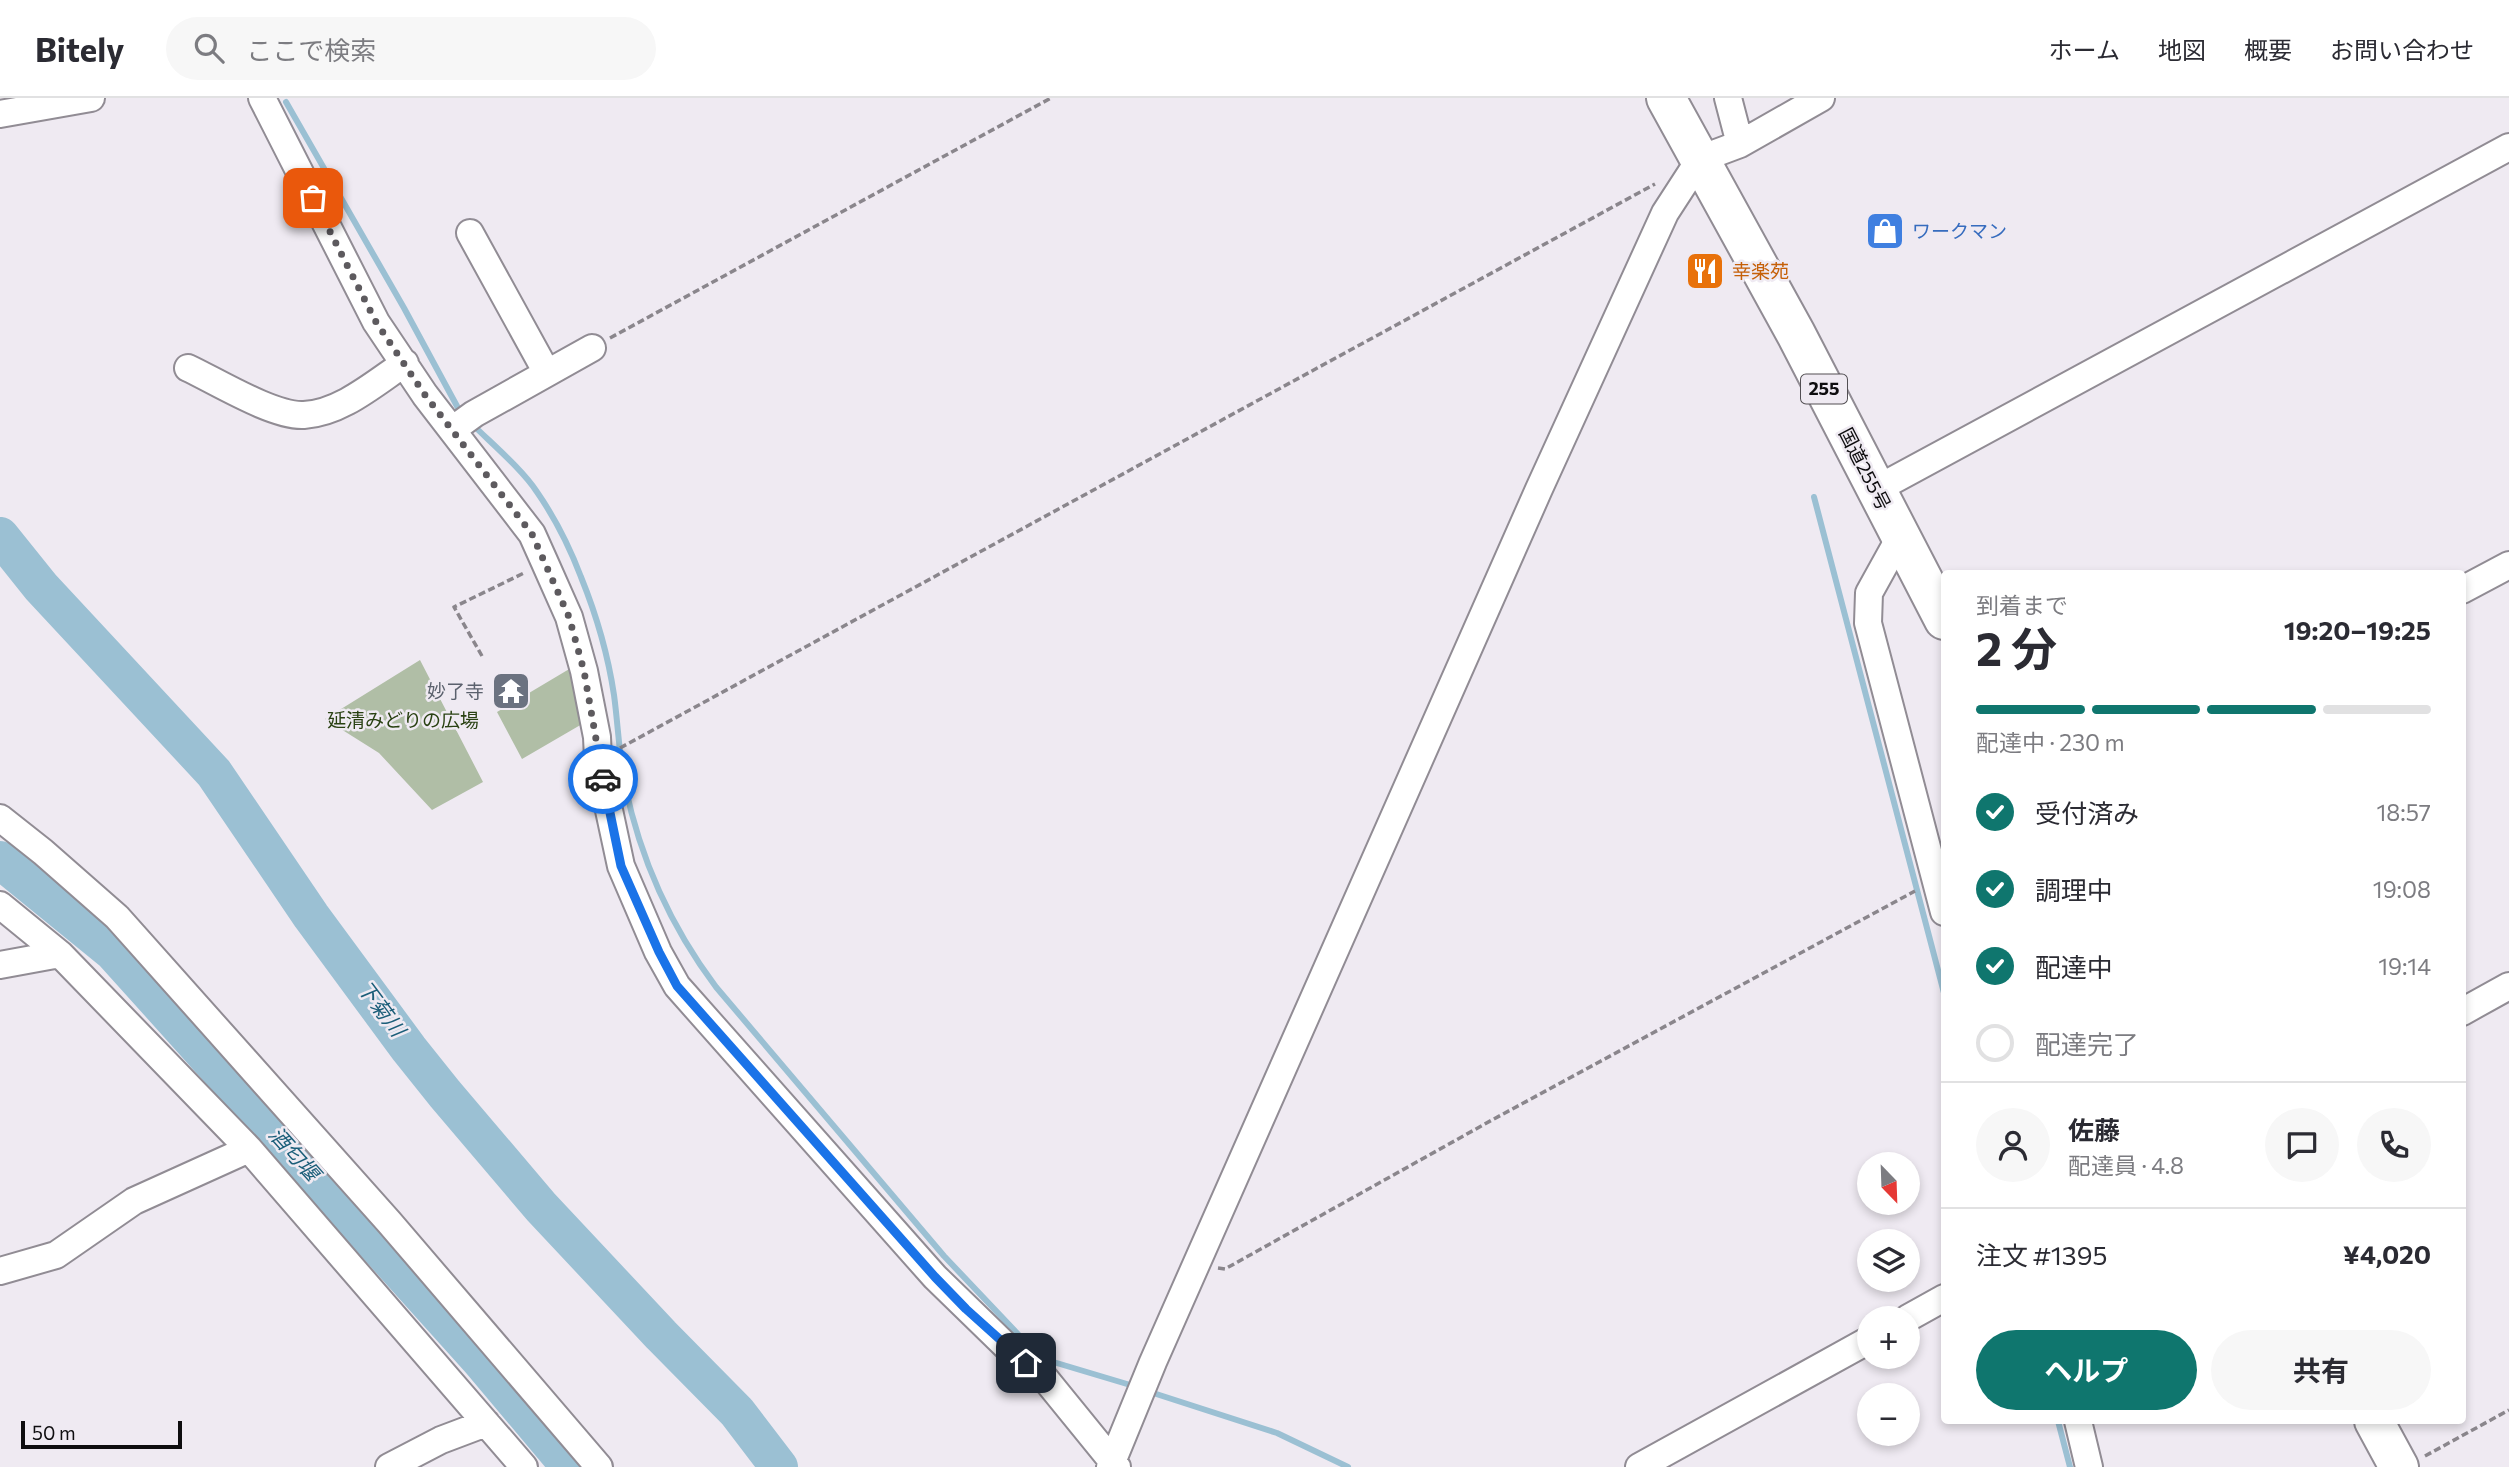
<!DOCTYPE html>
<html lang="ja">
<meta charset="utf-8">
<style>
:root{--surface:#fff;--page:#f7f7f7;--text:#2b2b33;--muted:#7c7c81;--line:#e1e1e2;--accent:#0f766e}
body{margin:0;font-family:Commissioner,"Noto Sans JP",sans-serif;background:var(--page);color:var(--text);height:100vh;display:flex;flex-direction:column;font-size:26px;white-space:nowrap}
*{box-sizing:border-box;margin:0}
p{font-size:23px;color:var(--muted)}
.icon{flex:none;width:38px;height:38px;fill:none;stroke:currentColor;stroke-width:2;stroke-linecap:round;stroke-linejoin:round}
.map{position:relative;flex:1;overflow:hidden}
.sheet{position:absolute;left:1941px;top:472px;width:525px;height:854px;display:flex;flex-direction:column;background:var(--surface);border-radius:7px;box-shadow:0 4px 10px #0003}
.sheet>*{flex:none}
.needle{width:46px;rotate:157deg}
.tools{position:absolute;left:1857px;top:1054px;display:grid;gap:14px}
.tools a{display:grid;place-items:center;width:63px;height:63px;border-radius:50%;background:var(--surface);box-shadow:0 4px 10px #0003;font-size:35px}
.scale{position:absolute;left:21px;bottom:18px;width:161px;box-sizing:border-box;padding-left:7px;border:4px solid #0e0d0f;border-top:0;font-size:19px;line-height:24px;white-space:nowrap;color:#0e0d0f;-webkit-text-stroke:5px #efeaf2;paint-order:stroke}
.pin{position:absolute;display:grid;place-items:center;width:60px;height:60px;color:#fff;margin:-30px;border-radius:14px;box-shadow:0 4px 10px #0006}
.courier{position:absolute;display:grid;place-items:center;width:70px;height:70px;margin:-35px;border:5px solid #1a73e8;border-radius:50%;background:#fff;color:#222;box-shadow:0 2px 9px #0007}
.overview em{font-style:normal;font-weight:700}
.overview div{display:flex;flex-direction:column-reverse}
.overview{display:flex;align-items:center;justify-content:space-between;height:119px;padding:0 35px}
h1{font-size:46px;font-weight:700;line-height:52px}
.bar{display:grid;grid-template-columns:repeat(4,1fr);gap:10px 7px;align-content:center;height:84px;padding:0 35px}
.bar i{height:9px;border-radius:5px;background:var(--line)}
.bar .selected{background:var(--accent)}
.bar p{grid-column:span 4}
.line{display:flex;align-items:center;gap:18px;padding:0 35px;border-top:2px solid var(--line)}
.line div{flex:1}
.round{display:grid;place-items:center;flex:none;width:74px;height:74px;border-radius:37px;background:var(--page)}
ol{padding:0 35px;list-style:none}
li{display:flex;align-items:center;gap:21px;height:77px}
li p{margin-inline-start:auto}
li .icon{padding:7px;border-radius:50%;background:var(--accent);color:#fff;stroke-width:4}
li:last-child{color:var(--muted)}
li i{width:38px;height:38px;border:4px solid var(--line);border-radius:50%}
.primary-button{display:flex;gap:14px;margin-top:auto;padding:14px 35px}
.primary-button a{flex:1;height:80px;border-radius:42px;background:var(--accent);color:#fff;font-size:28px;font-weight:700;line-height:80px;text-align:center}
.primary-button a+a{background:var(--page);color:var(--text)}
header{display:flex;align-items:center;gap:42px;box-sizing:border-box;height:98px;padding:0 35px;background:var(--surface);border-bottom:2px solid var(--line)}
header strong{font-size:33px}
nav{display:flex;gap:38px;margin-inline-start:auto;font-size:24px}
.search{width:490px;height:63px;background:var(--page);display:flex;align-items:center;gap:18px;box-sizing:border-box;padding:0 24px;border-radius:38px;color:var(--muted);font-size:26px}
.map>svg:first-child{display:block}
.green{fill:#b0bea6}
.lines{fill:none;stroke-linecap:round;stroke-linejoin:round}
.stream{stroke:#9bc0d3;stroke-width:6}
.river{stroke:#9bc0d3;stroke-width:38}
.minor-casing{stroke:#918c94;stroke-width:30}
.highway-casing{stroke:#918c94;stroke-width:42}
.path{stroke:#8a868c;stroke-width:3.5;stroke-dasharray:7 3.5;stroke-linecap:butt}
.minor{stroke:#fff;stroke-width:26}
.highway{stroke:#fff;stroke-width:38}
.done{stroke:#5d5a5e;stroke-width:7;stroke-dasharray:0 12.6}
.route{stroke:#1a73e8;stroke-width:9}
.labels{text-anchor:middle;stroke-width:5;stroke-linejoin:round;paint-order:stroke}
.shield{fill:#efeaf2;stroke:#524f53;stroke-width:2}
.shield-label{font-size:18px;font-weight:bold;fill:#0e0d0f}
.shop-label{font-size:19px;fill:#366cbe;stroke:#efeaf2;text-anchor:start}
.food-label{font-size:19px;fill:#c56008;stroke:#efeaf2;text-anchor:start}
.street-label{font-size:19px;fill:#0e0d0f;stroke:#efeaf2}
.worship-label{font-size:19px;fill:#5b616d;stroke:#efeaf2;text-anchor:end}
.park-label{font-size:19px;fill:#294112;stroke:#efeaf2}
.water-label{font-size:21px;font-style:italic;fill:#1b5e79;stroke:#efeaf2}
</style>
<header>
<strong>Bitely</strong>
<div class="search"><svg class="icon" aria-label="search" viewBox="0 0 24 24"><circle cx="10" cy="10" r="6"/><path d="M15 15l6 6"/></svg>ここで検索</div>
<nav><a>ホーム</a><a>地図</a><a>概要</a><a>お問い合わせ</a></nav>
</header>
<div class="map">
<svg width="2509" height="1369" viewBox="0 0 2509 1369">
<rect width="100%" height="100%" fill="#efeaf2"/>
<path class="green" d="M420,562l63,122 -51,28 -53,-57 -54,-34z
M576,567l13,55 -67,39 -25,-47z"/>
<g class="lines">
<path class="stream" d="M286,4l118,206 54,100 6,7
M471,325c20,20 51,46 66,69 18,26 33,56 44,85 15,37 27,78 33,118 4,29 5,60 11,90 15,73 46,142 91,202l228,269 89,94 17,11 87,26
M1814,399l130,496
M1147,1293l130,42 71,34
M2058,1323l12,46"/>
<path class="river" d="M0,438l41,51 173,186 97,143 98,133 36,45 96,113 120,128 76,77 42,55
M0,762l113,92 367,408 90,107"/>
<defs>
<path id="minor" d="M262,0l114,224 49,73 107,139 13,29 24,54 15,54 13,66 1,22 23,107 37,86 19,34 258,291 74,72 34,27 74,91
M1728,0l12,46
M0,16l91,-16
M470,135l77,140
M188,270c28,13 86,49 116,47 37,-2 71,-32 101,-52
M452,332l22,-16 118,-66
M1875,392l634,-343
M1900,439l-31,56 -1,30 76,289
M2462,492l47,-25
M0,720l43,34 74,65 272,305 210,245
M0,807l60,49 189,195 275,318
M0,867l60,-11
M2462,914l47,-26
M0,1173l56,-16 78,-54 115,-52
M1908,1220l36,-20
M2078,1323l11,46
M389,1369l52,-27 45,-17
M1110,1369l43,-105 386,-873 126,-276 35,-54 40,-15 81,-46
M1639,1369l230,-127"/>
<path id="highway" d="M1666,0l130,236 148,286
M2374,1323l25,46"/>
</defs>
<use href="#minor" class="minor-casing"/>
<use href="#highway" class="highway-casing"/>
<path class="path" d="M610,240l441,-240
M482,558l-28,-49 70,-34
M620,650l1035,-564
M1218,1170l7,1 267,-149 423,-229
M2425,1358l84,-46"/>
<use href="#minor" class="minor"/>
<use href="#highway" class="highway"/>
</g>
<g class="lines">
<path class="done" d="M313,100l63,124 49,73 107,139 37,83 15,54 19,108"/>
<path class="route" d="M603,681l18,87 38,86 18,34 258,291 31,32 60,54"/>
</g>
<defs>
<symbol id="shop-square" viewBox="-11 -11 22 22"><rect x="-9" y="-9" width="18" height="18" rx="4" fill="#3f7fe0" stroke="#efeaf2"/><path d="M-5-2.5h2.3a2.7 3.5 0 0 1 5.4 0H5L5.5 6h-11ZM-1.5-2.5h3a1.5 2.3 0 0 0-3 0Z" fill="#fff"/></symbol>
<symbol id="restaurant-square" viewBox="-11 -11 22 22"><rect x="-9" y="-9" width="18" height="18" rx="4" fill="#e8710a" stroke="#efeaf2"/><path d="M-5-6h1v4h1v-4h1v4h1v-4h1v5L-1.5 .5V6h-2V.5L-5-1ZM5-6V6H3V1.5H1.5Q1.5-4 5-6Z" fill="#fff"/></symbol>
<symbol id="temple-square" viewBox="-11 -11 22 22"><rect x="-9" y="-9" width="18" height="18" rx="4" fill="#6b7280" stroke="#efeaf2"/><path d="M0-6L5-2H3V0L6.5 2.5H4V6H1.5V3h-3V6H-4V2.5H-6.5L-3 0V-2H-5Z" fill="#fff"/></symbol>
</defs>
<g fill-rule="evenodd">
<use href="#shop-square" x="1863" y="111" width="44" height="44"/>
<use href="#restaurant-square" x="1683" y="151" width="44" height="44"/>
<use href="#temple-square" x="489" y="571" width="44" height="44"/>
</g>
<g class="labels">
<rect class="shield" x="1801" y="276.5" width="46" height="29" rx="5"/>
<g class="shield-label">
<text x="1824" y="297">255</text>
</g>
<g class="shop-label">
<text x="1912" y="140">ワークマン</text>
</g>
<g class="food-label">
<text x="1732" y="180">幸楽苑</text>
</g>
<g class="street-label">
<text transform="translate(1865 371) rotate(63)" y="7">国道255号</text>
</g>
<g class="worship-label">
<text x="484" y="600">妙了寺</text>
</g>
<g class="park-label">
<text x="403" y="629">延清みどりの広場</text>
</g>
<g class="water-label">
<text transform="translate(381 911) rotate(53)" y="7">下菊川</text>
<text transform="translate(294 1056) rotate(48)" y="7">酒匂堰</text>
</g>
</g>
</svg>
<div class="tools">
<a><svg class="needle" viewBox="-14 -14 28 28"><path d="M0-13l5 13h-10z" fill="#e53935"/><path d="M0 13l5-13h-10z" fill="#7c7c81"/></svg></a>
<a><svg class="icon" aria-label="layers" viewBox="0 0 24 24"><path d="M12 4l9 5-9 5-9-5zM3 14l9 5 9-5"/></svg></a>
<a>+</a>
<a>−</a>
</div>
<div class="scale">50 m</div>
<div class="pin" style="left:313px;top:100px;background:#ea580c"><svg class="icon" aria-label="bag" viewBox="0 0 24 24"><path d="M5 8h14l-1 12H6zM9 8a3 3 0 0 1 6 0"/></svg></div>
<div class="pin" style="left:1026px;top:1265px;background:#1f2937"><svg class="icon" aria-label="home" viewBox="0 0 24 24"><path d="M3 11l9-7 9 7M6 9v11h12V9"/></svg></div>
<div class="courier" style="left:603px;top:681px"><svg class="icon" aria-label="car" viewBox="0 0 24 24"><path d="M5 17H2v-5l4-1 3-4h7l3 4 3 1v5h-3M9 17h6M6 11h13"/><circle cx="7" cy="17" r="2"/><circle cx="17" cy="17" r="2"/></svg></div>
<section class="sheet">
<div class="overview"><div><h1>2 分</h1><p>到着まで</p></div><em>19:20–19:25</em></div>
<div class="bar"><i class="selected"></i><i class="selected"></i><i class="selected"></i><i></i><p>配達中 · 230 m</p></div>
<ol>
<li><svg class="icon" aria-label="check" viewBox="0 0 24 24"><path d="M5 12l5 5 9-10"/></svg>受付済み<p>18:57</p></li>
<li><svg class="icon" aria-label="check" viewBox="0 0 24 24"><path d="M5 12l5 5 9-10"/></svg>調理中<p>19:08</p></li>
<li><svg class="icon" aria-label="check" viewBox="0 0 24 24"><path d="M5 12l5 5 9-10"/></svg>配達中<p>19:14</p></li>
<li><i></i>配達完了</li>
</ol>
<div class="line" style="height:126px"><a class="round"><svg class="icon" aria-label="person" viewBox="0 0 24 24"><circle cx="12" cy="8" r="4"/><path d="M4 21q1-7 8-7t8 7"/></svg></a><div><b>佐藤</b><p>配達員 · 4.8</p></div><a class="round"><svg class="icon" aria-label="chat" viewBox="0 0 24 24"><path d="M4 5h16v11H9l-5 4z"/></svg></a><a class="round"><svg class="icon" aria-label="phone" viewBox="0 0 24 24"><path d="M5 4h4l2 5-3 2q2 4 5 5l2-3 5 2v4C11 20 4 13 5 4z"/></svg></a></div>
<div class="line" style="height:91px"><div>注文 #1395</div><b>¥4,020</b></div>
<div class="primary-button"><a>ヘルプ</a><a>共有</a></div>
</section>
</div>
